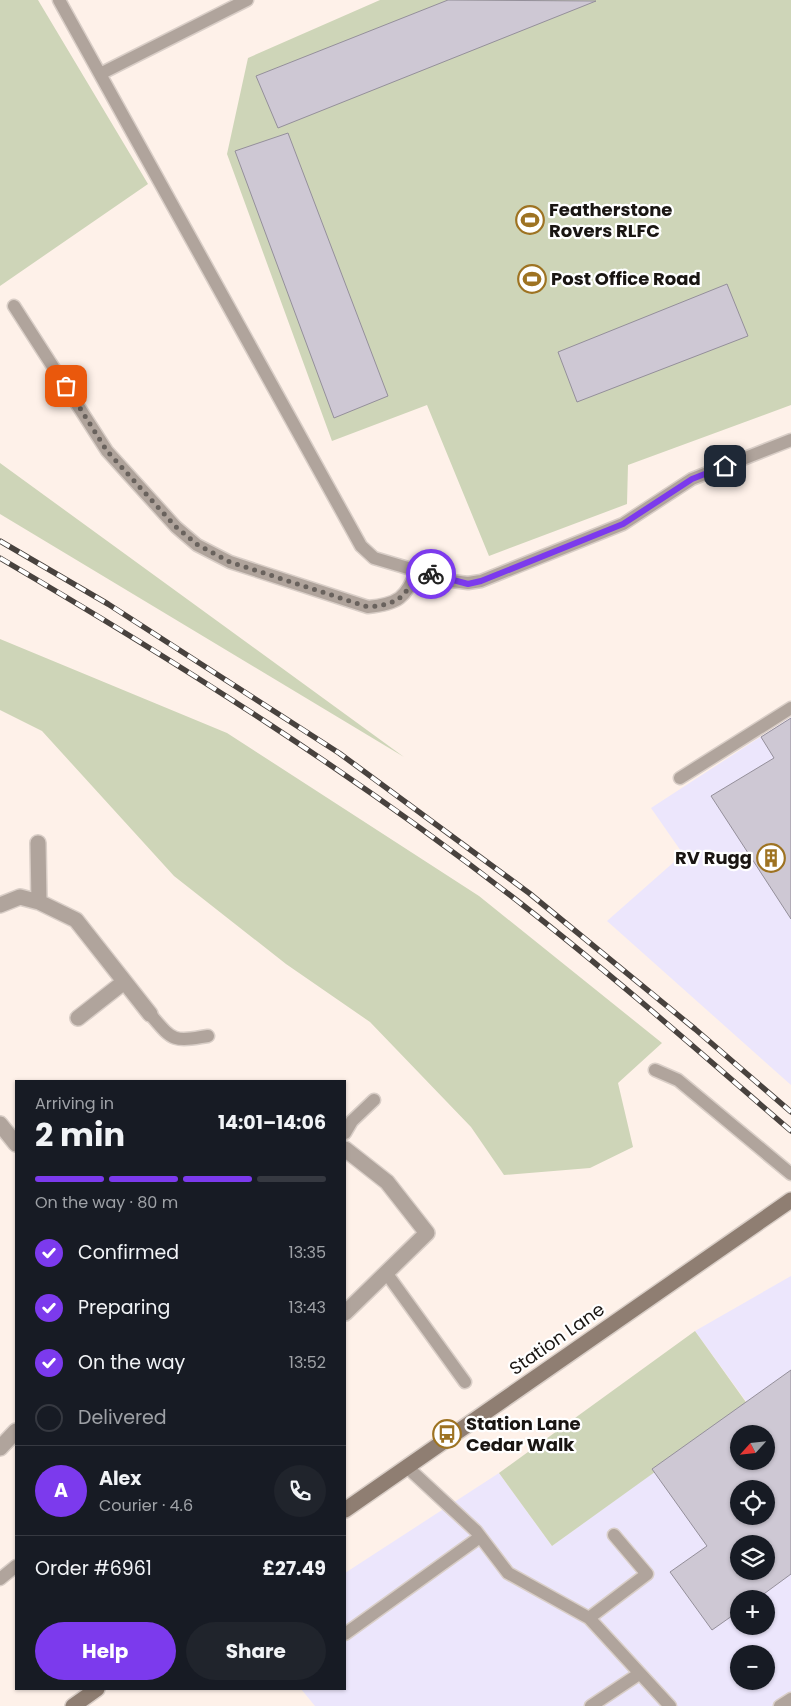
<!DOCTYPE html>
<meta charset="utf-8">
<style>
:root{--surface:#171b24;--page:#20242c;--text:#f1f3f6;--muted:#9ea1a6;--line:#363941;--accent:#7c3aed}
body{margin:0;font-family:Poppins,sans-serif;background:var(--page);color:var(--text);height:100vh;display:flex;flex-direction:column;font-size:19px;white-space:nowrap}
*{box-sizing:border-box;margin:0}
p{font-size:16px;color:var(--muted)}
.icon{flex:none;width:28px;height:28px;fill:none;stroke:currentColor;stroke-width:2;stroke-linecap:round;stroke-linejoin:round}
.map{position:relative;flex:1;overflow:hidden}
.drawer{position:absolute;left:15px;top:1080px;width:331px;height:610px;display:flex;flex-direction:column;background:var(--surface);border-radius:0px;box-shadow:0 1px 4px #0004}
.drawer>*{flex:none}
.needle{width:32px;rotate:243deg}
.controls{position:absolute;left:730px;top:1425px;display:grid;gap:10px}
.controls a{display:grid;place-items:center;width:45px;height:45px;border-radius:50%;background:var(--surface);box-shadow:0 1px 4px #0004;font-size:25px}
.pin{position:absolute;display:grid;place-items:center;width:42px;height:42px;color:#fff;margin:-21px;border-radius:10px;box-shadow:0 2px 8px #0006}
.courier{position:absolute;display:grid;place-items:center;width:50px;height:50px;margin:-25px;border:4px solid #7c3aed;border-radius:50%;background:#fff;color:#222;box-shadow:0 1px 6px #0007}
.summary em{font-style:normal;font-weight:700}
.summary div{display:flex;flex-direction:column-reverse}
.summary{display:flex;align-items:center;justify-content:space-between;height:85px;padding:0 20px}
h1{font-size:32px;font-weight:700;line-height:38px}
.bar{display:grid;grid-template-columns:repeat(4,1fr);gap:8px 5px;align-content:center;height:60px;padding:0 20px}
.bar i{height:6px;border-radius:4px;background:var(--line)}
.bar .on{background:var(--accent)}
.bar p{grid-column:span 4}
.line{display:flex;align-items:center;gap:12px;padding:0 20px;border-top:1px solid var(--line)}
.line div{flex:1}
.round{display:grid;place-items:center;flex:none;width:52px;height:52px;border-radius:26px;background:var(--page)}
ol{padding:0 20px;list-style:none}
li{display:flex;align-items:center;gap:15px;height:55px}
li p{margin-inline-start:auto}
li .icon{padding:5px;border-radius:50%;background:var(--accent);color:#fff;stroke-width:4}
li:last-child{color:var(--muted)}
li i{width:28px;height:28px;border:2px solid var(--line);border-radius:50%}
.button{display:flex;gap:10px;margin-top:auto;padding:10px 20px}
.button a{flex:1;height:58px;border-radius:30px;background:var(--accent);color:#fff;font-size:20px;font-weight:700;line-height:58px;text-align:center}
.button a+a{background:var(--page);color:var(--text)}
.map>svg:first-child{display:block}
.industrial{fill:#ece6fc;fill-rule:evenodd}
.green{fill:#ced5b8}
.building{fill:#cec8d4;stroke:#948f9a;fill-rule:evenodd}
.lines{fill:none;stroke-linecap:round;stroke-linejoin:round}
.lane-casing{stroke:#d9cec7;stroke-width:15}
.street-casing{stroke:#d9cec7;stroke-width:18}
.secondary-casing{stroke:#d9cec7;stroke-width:18}
.lane{stroke:#b0a49c;stroke-width:12}
.street{stroke:#b0a49c;stroke-width:15}
.secondary{stroke:#8f7e72;stroke-width:15}
.rail-casing{stroke:#48423e;stroke-width:5.5}
.rail{stroke:#fff;stroke-width:4;stroke-dasharray:11;stroke-linecap:butt}
.done{stroke:#69625d;stroke-width:5;stroke-dasharray:0 9}
.route{stroke:#7c3aed;stroke-width:6}
.labels{text-anchor:middle;stroke-width:4.5;stroke-linejoin:round;paint-order:stroke}
.poi-label{font-size:18px;font-weight:bold;fill:#191512;stroke:#fff;text-anchor:start}
.street-label{font-size:18px;fill:#191512;stroke:#fff}
</style>
<div class="map">
<svg width="791" height="1706" viewBox="0 0 791 1706">
<rect width="100%" height="100%" fill="#fef1e9"/>
<path class="industrial" d="M791,717v368l-184,-164 76,-67 -32,-46z
M791,1276v430h-476l-14,-17h44v-116l154,-100 53,73 196,-142 -53,-73zM739,1434h27v27h-27zM739,1489h27v27h-27zM739,1544h27v27h-27zM739,1599h27v27h-27zM739,1654h27v27h-27z"/>
<path class="green" d="M0,0h38l110,184 -148,102z
M380,0h411v405l-163,60 -1,39 -138,52 -62,-151 -95,36 -105,-287 21,-96z
M0,463l404,294 -404,-243z
M0,639l227,94 252,163 183,147 -44,40 15,64 -43,21 -86,7 -33,-48 -101,-105 -84,-58 -112,-88 -132,-145 -42,-21z
M695,1331l53,74 -196,141 -53,-73z"/>
<path class="building" d="M448,0l148,1 -318,127 -22,-52z
M288,133l100,263 -54,22 -99,-267z
M727,284l21,52 -171,66 -19,-50z
M791,718v201l-80,-123 63,-38 -13,-21z
M791,1370v204l-34,25h-18v12l-27,19 -42,-58 37,-26 -55,-77zM739,1434h27v27h-27zM739,1489h27v27h-27zM739,1544h27v27h-27z"/>
<g class="lines">
<defs>
<path id="lane" d="M59,0l302,546 13,12 78,23 16,2 13,-2 142,-57 69,-45 99,-39
M100,74l147,-74
M14,306l93,145 69,76 21,18 33,17 138,45c30,-3 38,-9 49,-37
M680,778l111,-70
M150,1014c23,27 22,28 58,22
M655,1070l23,10 113,94
M345,1133l7,-12 22,-21
M387,1274l78,108
M407,1467l69,64 32,42 81,45 81,88
M0,1579l16,-13
M589,1618l58,-44 -33,-39
M345,1634l135,-97
M591,1706l48,-32
M780,1706l11,-7"/>
<path id="street" d="M38,843l1,59
M0,905l20,-8 19,5 37,18 74,94
M78,1018l46,-36
M0,1124l16,20
M345,1149l42,33 40,51 -82,80
M0,1448l16,-17"/>
<path id="secondary" d="M345,1510l446,-310
M73,1706l24,-17"/>
</defs>
<use href="#lane" class="lane-casing"/>
<use href="#street" class="street-casing"/>
<use href="#secondary" class="secondary-casing"/>
<use href="#lane" class="lane"/>
<use href="#street" class="street"/>
<use href="#secondary" class="secondary"/>
<defs>
<path id="rail" d="M0,541l108,63 231,149 190,140 166,136 96,83
M0,558c181,106 359,219 524,348 92,72 179,149 267,225"/>
</defs>
<use href="#rail" class="rail-casing"/>
<use href="#rail" class="rail"/>
</g>
<g class="lines">
<path class="done" d="M66,386l41,65 69,76 22,18 32,17 138,45c30,-3 38,-9 49,-37l14,4"/>
<path class="route" d="M431,574l37,10 13,-3 142,-57 69,-45 33,-13"/>
</g>
<defs>
<symbol id="stadium-ring" viewBox="-11 -11 22 22"><circle r="9.5" fill="#fff" stroke="#9e7322" stroke-width="1.5"/><path d="M0-5a6.5 5 0 1 0 0 10a6.5 5 0 1 0 0-10ZM-3.5-1.8h7v3.6h-7Z" fill="#9e7322"/></symbol>
<symbol id="building-ring" viewBox="-11 -11 22 22"><circle r="9.5" fill="#fff" stroke="#9e7322" stroke-width="1.5"/><path d="M-4-6H4V6H1V3H-1V6H-4ZM-2.5-4.3h1.7v1.8h-1.7ZM.8-4.3h1.7v1.8H.8ZM-2.5-1h1.7V.8h-1.7ZM.8-1h1.7V.8H.8Z" fill="#9e7322"/></symbol>
<symbol id="bus-ring" viewBox="-11 -11 22 22"><circle r="9.5" fill="#fff" stroke="#9e7322" stroke-width="1.5"/><path d="M-5-6H5V4H4V6H2V4H-2V6H-4V4H-5ZM-3.5-4V0h7V-4ZM-3.5 1.2v1.5H-2V1.2ZM2 1.2v1.5H3.5V1.2Z" fill="#9e7322"/></symbol>
</defs>
<g fill-rule="evenodd">
<use href="#stadium-ring" x="514" y="204" width="32" height="32"/>
<use href="#stadium-ring" x="516" y="263" width="32" height="32"/>
<use href="#building-ring" x="755" y="842" width="32" height="32"/>
<use href="#bus-ring" x="431" y="1418" width="32" height="32"/>
</g>
<g class="labels">
<g class="poi-label">
<text x="549" y="216">Featherstone<tspan x="549" dy="21">Rovers RLFC</tspan></text>
<text x="551" y="285">Post Office Road</text>
<text x="752" y="864" text-anchor="end">RV Rugg</text>
<text x="466" y="1430">Station Lane<tspan x="466" dy="21">Cedar Walk</tspan></text>
</g>
<g class="street-label">
<text transform="translate(557 1339) rotate(-35)" y="6">Station Lane</text>
</g>
</g>
</svg>
<div class="controls">
<a><svg class="needle" viewBox="-14 -14 28 28"><path d="M0-13l5 13h-10z" fill="#e53935"/><path d="M0 13l5-13h-10z" fill="#9ea1a6"/></svg></a>
<a><svg class="icon" aria-label="locate" viewBox="0 0 24 24"><circle cx="12" cy="12" r="6"/><path d="M12 2v4M12 18v4M2 12h4M18 12h4"/></svg></a>
<a><svg class="icon" aria-label="layers" viewBox="0 0 24 24"><path d="M12 4l9 5-9 5-9-5zM3 14l9 5 9-5"/></svg></a>
<a>+</a>
<a>−</a>
</div>
<div class="pin" style="left:66px;top:386px;background:#ea580c"><svg class="icon" aria-label="bag" viewBox="0 0 24 24"><path d="M5 8h14l-1 12H6zM9 8a3 3 0 0 1 6 0"/></svg></div>
<div class="pin" style="left:725px;top:466px;background:#1f2937"><svg class="icon" aria-label="home" viewBox="0 0 24 24"><path d="M3 11l9-7 9 7M6 9v11h12V9"/></svg></div>
<div class="courier" style="left:431px;top:574px"><svg class="icon" aria-label="bike" viewBox="0 0 24 24"><circle cx="6" cy="16" r="4"/><circle cx="18" cy="16" r="4"/><path d="M6 16l4-8h5l3 8M10 8l3 8H6M13 5h3"/></svg></div>
<section class="drawer">
<div class="summary"><div><h1>2 min</h1><p>Arriving in</p></div><em>14:01–14:06</em></div>
<div class="bar"><i class="on"></i><i class="on"></i><i class="on"></i><i></i><p>On the way · 80 m</p></div>
<ol>
<li><svg class="icon" aria-label="check" viewBox="0 0 24 24"><path d="M5 12l5 5 9-10"/></svg>Confirmed<p>13:35</p></li>
<li><svg class="icon" aria-label="check" viewBox="0 0 24 24"><path d="M5 12l5 5 9-10"/></svg>Preparing<p>13:43</p></li>
<li><svg class="icon" aria-label="check" viewBox="0 0 24 24"><path d="M5 12l5 5 9-10"/></svg>On the way<p>13:52</p></li>
<li><i></i>Delivered</li>
</ol>
<div class="line" style="height:90px"><b class="round" style="background:var(--accent);color:#fff">A</b><div><b>Alex</b><p>Courier · 4.6</p></div><a class="round"><svg class="icon" aria-label="phone" viewBox="0 0 24 24"><path d="M5 4h4l2 5-3 2q2 4 5 5l2-3 5 2v4C11 20 4 13 5 4z"/></svg></a></div>
<div class="line" style="height:65px"><div>Order #6961</div><b>£27.49</b></div>
<div class="button"><a>Help</a><a>Share</a></div>
</section>
</div>
